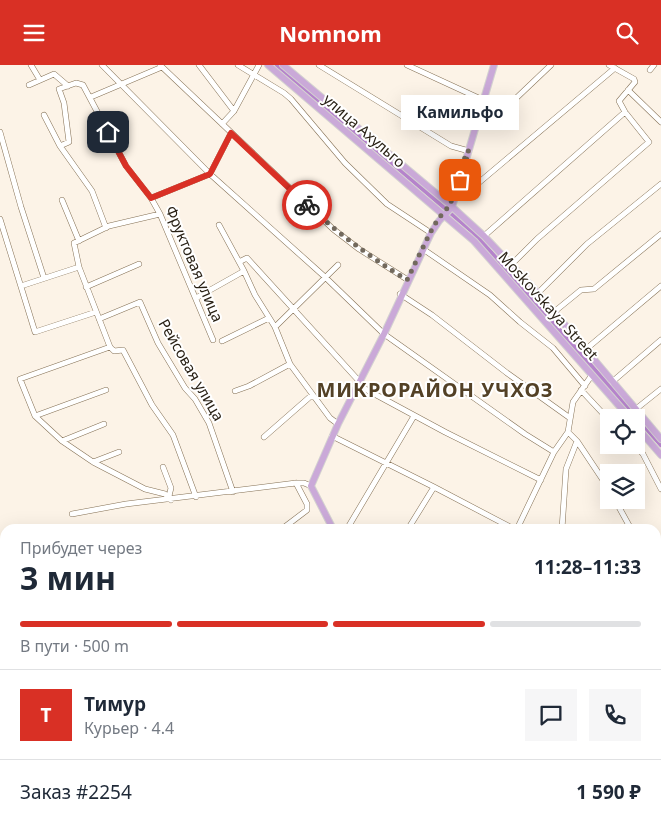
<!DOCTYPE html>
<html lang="ru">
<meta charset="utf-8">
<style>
:root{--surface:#fff;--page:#f6f6f7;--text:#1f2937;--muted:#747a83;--line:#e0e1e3;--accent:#d93025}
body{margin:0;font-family:"Noto Sans",sans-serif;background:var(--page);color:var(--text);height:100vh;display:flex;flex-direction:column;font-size:19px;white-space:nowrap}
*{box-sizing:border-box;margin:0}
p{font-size:16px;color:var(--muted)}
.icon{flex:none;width:28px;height:28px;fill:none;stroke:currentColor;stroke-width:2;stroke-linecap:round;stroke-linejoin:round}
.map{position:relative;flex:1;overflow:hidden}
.drawer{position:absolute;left:0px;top:459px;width:661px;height:311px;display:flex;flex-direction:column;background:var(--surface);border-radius:15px 15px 0 0;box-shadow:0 5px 20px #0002}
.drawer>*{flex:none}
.tools{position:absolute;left:600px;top:344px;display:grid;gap:10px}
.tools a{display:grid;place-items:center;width:45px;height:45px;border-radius:0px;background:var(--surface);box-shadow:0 5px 20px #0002;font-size:25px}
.pin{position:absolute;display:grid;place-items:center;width:42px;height:42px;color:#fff;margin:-21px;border-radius:10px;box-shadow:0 2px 8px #0006}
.courier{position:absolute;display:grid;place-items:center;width:50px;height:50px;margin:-25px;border:4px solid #d93025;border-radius:50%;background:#fff;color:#222;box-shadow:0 1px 6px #0007}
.bubble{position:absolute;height:35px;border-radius:0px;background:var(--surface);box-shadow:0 5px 20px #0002;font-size:16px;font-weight:700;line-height:35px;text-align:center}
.head em{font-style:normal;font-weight:700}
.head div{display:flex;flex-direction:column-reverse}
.head{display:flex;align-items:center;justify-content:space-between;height:85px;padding:0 20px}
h1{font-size:32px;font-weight:700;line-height:38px}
.bar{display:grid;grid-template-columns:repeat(4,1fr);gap:8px 5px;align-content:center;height:60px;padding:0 20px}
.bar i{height:6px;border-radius:4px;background:var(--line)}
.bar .on{background:var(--accent)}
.bar p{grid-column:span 4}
.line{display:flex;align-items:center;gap:12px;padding:0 20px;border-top:1px solid var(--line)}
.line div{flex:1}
.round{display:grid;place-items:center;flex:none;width:52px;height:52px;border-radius:0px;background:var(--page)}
header{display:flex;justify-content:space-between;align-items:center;height:65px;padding:0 20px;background:var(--accent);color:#fff;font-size:22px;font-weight:700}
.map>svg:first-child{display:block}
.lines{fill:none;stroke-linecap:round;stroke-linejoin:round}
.stream{stroke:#b583cb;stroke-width:1}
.canal{stroke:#b583cb;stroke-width:4.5}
.minor-casing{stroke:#857155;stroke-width:6}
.major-casing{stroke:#d4d2d0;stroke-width:8}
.minor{stroke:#fff;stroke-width:5}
.major{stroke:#caa9d8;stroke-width:6}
.done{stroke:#72695d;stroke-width:5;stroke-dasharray:0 9}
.route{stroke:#d93025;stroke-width:6}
.labels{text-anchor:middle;stroke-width:4;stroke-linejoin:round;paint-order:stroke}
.street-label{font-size:15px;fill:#271f13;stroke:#fff}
.district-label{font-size:20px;font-weight:bold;letter-spacing:1px;fill:#534126;stroke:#fff}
</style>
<header><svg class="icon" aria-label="menu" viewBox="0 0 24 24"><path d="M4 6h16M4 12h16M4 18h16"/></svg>Nomnom<svg class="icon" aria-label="search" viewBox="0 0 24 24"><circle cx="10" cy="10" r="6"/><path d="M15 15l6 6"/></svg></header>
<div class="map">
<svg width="661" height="769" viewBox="0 0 661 769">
<rect width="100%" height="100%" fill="#fcf3e7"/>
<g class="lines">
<path class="stream" d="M218,769l1,-4"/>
<path class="canal" d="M277,0l196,167 188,213"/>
<defs>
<path id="minor" d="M31,0l9,15
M102,0l108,109 115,103 59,57 141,100 29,18
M160,0l173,164 26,20 49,31
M199,0l35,46
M238,0l46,28 7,6 54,64 42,41 44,29
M319,0l132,81 18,5
M407,0l76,35
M650,5l4,-5
M29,20l25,-11 14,12
M628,25l33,32
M91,32l71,-30
M44,50l16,31 32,45 14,37
M475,58l14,1 62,-59
M222,59l12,-13 25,-46
M0,67l21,75 23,71
M60,81l9,-4 -5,-39 -5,-14 17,-6 7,2 43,81 25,32 9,16 53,126
M454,129l8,1 14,-10 139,-117
M151,133l59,-24 21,-41
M62,135l17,41
M160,149l-51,12 -35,17 5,24 31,80 4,4 9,-1 29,55 21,30 23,62
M0,154l35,113 61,-20
M219,160l25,46 11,24 20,32 15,37 40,54 8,6
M484,171l141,-124
M423,184l67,46 30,27 33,26 32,38
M239,197l8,-4 112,123
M511,200l26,-26 112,-97 -24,-30 -6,-11 16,-19 -1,-3 -25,-14
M21,221l58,-19
M86,222l53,-23
M538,228l49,-49 74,-60
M400,229l32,21 75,58 63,45
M196,233l48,-27
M554,247l27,-22 13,-1 67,-55
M99,254l41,-17 18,41 27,45 10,11 14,24 24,69
M275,262l63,-62
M222,276l47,-23
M110,282l-90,32 15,37 27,25 31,21 52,27 20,5 6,6
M585,285l76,-64
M612,317l49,-42
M356,319l89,48 96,48
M581,325l28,30
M235,326l14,-5 41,-22
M636,344l25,-20
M35,351l71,-26
M568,367l9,9 32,48
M568,367l5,-30 19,-27
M332,371l102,51 80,42
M264,372l48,-42
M62,376l42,-17
M635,380l8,9 18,35
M93,397l26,-10
M163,402l8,21 -2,8
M615,435l16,29
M72,449l54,-10 170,-21h8l7,3
M282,464l25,-19v-6l-11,-21
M347,464l67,-113
M408,464l26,-42
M517,464l37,-77 14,-20
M562,464l4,-60 11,-28
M656,500l5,6
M656,558l5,-4
M656,610l5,-1
M656,620l5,-2
M0,695l5,-4
M656,734l5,-2
M361,769l10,-4
M596,769l7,-4"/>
<path id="major" d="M268,0l206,176 155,176
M283,0l167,140 34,31 54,57 123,146
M636,361l25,29
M333,464l-22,-43 27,-62 46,-90 47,-101 8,-12 13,-14 42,-142
M517,765l4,4"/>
</defs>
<use href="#minor" class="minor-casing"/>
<use href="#major" class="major-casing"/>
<use href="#minor" class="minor"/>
<use href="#major" class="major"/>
</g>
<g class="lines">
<path class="done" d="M307,140c33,30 62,51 100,75l23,-47 8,-14 12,-14 17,-54h2l-9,29"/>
<path class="route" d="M108,67l18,34 25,32 59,-24 21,-41 76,72"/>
</g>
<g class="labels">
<g class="street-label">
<text transform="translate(364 66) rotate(41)" y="5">улица Ахульго</text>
<text transform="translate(194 199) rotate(67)" y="5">Фруктовая улица</text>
<text transform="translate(548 241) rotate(48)" y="5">Moskovskaya Street</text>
<text transform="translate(191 305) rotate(60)" y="5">Рейсовая улица</text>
</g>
<g class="district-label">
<text x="435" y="332">МИКРОРАЙОН УЧХОЗ</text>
</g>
</g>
</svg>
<div class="tools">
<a><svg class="icon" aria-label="locate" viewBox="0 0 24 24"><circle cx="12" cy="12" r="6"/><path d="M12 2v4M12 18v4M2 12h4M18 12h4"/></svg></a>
<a><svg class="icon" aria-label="layers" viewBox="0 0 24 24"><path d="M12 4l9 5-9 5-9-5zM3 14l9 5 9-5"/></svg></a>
</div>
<div class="pin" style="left:460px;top:115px;background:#ea580c"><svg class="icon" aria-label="bag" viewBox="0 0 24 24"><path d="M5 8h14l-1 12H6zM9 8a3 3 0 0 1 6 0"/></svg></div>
<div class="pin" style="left:108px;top:67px;background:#1f2937"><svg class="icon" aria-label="home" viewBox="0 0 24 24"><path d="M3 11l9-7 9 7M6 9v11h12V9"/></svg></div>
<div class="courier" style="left:307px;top:140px"><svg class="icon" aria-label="bike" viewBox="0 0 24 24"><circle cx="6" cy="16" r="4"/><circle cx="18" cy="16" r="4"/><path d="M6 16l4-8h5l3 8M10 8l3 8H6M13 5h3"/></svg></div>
<div class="bubble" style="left:401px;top:30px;width:118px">Камильфо</div>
<section class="drawer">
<div class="head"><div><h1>3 мин</h1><p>Прибудет через</p></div><em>11:28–11:33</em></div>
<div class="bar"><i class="on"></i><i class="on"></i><i class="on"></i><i></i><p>В пути · 500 m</p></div>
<div class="line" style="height:90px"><b class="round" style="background:var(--accent);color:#fff">Т</b><div><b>Тимур</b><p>Курьер · 4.4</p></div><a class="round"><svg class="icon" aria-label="chat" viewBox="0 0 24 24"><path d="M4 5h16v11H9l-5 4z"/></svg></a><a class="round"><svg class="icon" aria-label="phone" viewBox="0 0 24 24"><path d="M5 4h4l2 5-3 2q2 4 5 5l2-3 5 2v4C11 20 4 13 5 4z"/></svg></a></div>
<div class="line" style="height:65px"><div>Заказ #2254</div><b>1 590 ₽</b></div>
</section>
</div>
